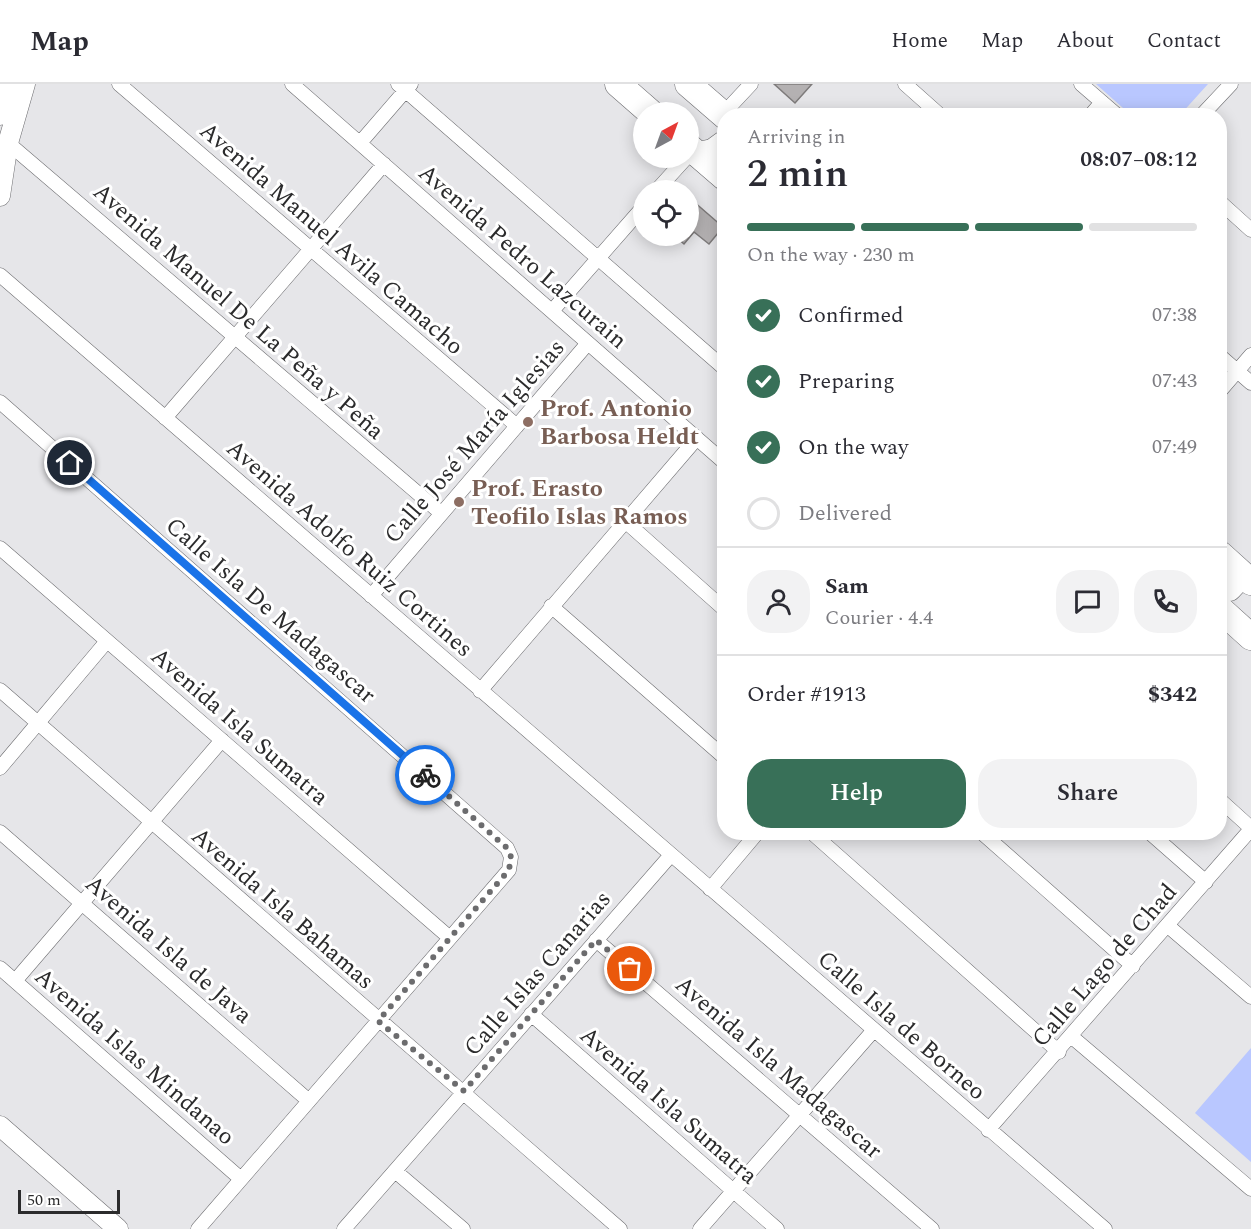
<!DOCTYPE html>
<meta charset="utf-8">
<style>
:root{--surface:#fff;--page:#f2f2f3;--text:#2b2b33;--muted:#7c7c81;--line:#e1e1e2;--accent:#387058}
body{margin:0;font-family:Spectral,serif;background:var(--page);color:var(--text);height:100vh;display:flex;flex-direction:column;font-size:22px;white-space:nowrap}
*{box-sizing:border-box;margin:0}
p{font-size:20px;color:var(--muted)}
.icon{flex:none;width:33px;height:33px;fill:none;stroke:currentColor;stroke-width:2;stroke-linecap:round;stroke-linejoin:round}
.map{position:relative;flex:1;overflow:hidden}
.panel{position:absolute;left:717px;top:24px;width:510px;height:732px;display:flex;flex-direction:column;background:var(--surface);border-radius:24px;box-shadow:0 3px 15px #0003}
.panel>*{flex:none}
.needle{width:39px;rotate:41deg}
.buttons{position:absolute;left:633px;top:18px;display:grid;gap:12px}
.buttons a{display:grid;place-items:center;width:66px;height:66px;border-radius:50%;background:var(--surface);box-shadow:0 3px 15px #0003;font-size:30px}
.scale{position:absolute;left:18px;bottom:15px;width:102px;box-sizing:border-box;padding-left:6px;border:3px solid #2b2b2c;border-top:0;font-size:16px;line-height:21px;white-space:nowrap;color:#2b2b2c;-webkit-text-stroke:4px #fff;paint-order:stroke}
.pin{position:absolute;display:grid;place-items:center;width:51px;height:51px;color:#fff;margin:-26px;border:3px solid #fff;border-radius:50%;box-shadow:0 2px 6px #0007}
.courier{position:absolute;display:grid;place-items:center;width:60px;height:60px;margin:-30px;border:4px solid #1a73e8;border-radius:50%;background:#fff;color:#222;box-shadow:0 2px 8px #0007}
.headline em{font-style:normal;font-weight:600}
.headline div{display:flex;flex-direction:column-reverse}
.headline{display:flex;align-items:center;justify-content:space-between;height:102px;padding:0 30px}
h1{font-size:39px;font-weight:600;line-height:45px}
.bar{display:grid;grid-template-columns:repeat(4,1fr);gap:9px 6px;align-content:center;height:72px;padding:0 30px}
.bar i{height:8px;border-radius:4px;background:var(--line)}
.bar .current{background:var(--accent)}
.bar p{grid-column:span 4}
.line{display:flex;align-items:center;gap:15px;padding:0 30px;border-top:2px solid var(--line)}
.line div{flex:1}
.round{display:grid;place-items:center;flex:none;width:63px;height:63px;border-radius:24px;background:var(--page)}
ol{padding:0 30px;list-style:none}
li{display:flex;align-items:center;gap:18px;height:66px}
li p{margin-inline-start:auto}
li .icon{padding:6px;border-radius:50%;background:var(--accent);color:#fff;stroke-width:4}
li:last-child{color:var(--muted)}
li i{width:33px;height:33px;border:3px solid var(--line);border-radius:50%}
.action{display:flex;gap:12px;margin-top:auto;padding:12px 30px}
.action a{flex:1;height:69px;border-radius:24px;background:var(--accent);color:#fff;font-size:24px;font-weight:600;line-height:69px;text-align:center}
.action a+a{background:var(--page);color:var(--text)}
header{display:flex;align-items:center;gap:36px;box-sizing:border-box;height:84px;padding:0 30px;background:var(--surface);border-bottom:2px solid var(--line)}
header strong{font-size:28px}
nav{display:flex;gap:33px;margin-inline-start:auto;font-size:21px}
.map>svg:first-child{display:block}
.green{fill:#b9c7ff}
.building{fill:#b4b1b2;stroke:#7e7b7b;stroke-width:1.5}
.lines{fill:none;stroke-linecap:round;stroke-linejoin:round}
.street-casing{stroke:#6d6d70;stroke-width:15}
.secondary-casing{stroke:#6d6d70;stroke-width:21}
.primary-casing{stroke:#6d6d70;stroke-width:22}
.highway-casing{stroke:#6d6d70;stroke-width:27}
.street{stroke:#fff;stroke-width:14}
.secondary{stroke:#fff;stroke-width:20}
.primary{stroke:#fff;stroke-width:21}
.highway{stroke:#fff;stroke-width:26}
.done{stroke:#6c6c6e;stroke-width:6;stroke-dasharray:0 10.8}
.route{stroke:#1a73e8;stroke-width:8}
.education-dot{fill:#8d6e63;stroke:#fff;stroke-width:2}
.labels{text-anchor:middle;stroke-width:6;stroke-linejoin:round;paint-order:stroke}
.street-label{font-size:24px;fill:#2b2b2c;stroke:#fff}
.education-label{font-size:24px;font-weight:bold;fill:#785e54;stroke:#fff;text-anchor:start}
</style>
<header>
<strong>Map</strong>
<nav><a>Home</a><a>Map</a><a>About</a><a>Contact</a></nav>
</header>
<div class="map">
<svg width="1251" height="1145" viewBox="0 0 1251 1145">
<rect width="100%" height="100%" fill="#e6e6e9"/>
<path class="green" d="M1096,0h112l-28,31 -48,1z
M1251,964v114l-56,-49z"/>
<path class="building" d="M774,0h38l-17,19z
M693,117l30,26 -14,17 -15,-12 -10,12 -9,-8h13v-30z"/>
<g class="lines">
<defs>
<path id="street" d="M119,0l398,342
M292,0l432,378
M398,0l326,284
M905,0l36,32
M1081,0l37,32
M723,30l28,-30
M1090,32l12,-14
M1201,32l30,-32
M8,59l433,370
M360,59l51,-59
M657,106l29,-32
M1220,118l31,28
M0,191l1105,954
M552,227l92,-105
M1220,272l31,27
M1220,307l31,-36
M0,318l507,446 4,9 -2,13 -311,359
M165,334l219,-254
M625,437l99,88
M0,464l450,390
M371,512l217,-253
M551,522l173,151
M0,606l620,539
M480,607l217,-253
M0,684l107,-127
M1220,716l31,28
M0,748l309,269
M811,748l248,220
M981,748l152,134
M1149,748l57,50
M710,805l48,-57
M1168,842l83,71
M596,856l336,289
M0,884l241,211
M15,897l207,-241
M531,930l246,215
M1072,953l179,152
M988,1046l263,-301
M395,1087l68,58
M344,1145l326,-373
M700,1145l173,-198"/>
<path id="secondary" d="M0,31l6,-31
M0,112l8,-53 17,-59
M0,1042l118,103"/>
<path id="primary" d="M2,0l3,5"/>
<path id="highway" d="M618,0l32,28
M688,0l37,32
M688,62l36,31
M699,71l14,-3 11,-8
M1220,470l31,28
M1220,503l9,1 13,-14
M1220,525l31,28"/>
</defs>
<use href="#street" class="street-casing"/>
<use href="#secondary" class="secondary-casing"/>
<use href="#primary" class="primary-casing"/>
<use href="#highway" class="highway-casing"/>
<use href="#street" class="street"/>
<use href="#secondary" class="secondary"/>
<use href="#primary" class="primary"/>
<use href="#highway" class="highway"/>
</g>
<g class="lines">
<path class="done" d="M425,691l82,73 4,9 -2,13 -131,151 86,70 132,-151 34,29"/>
<path class="route" d="M70,379l355,312"/>
</g>
<g class="education-dot">
<circle cx="528" cy="338" r="6"/>
<circle cx="459" cy="418" r="6"/>
</g>
<g class="labels">
<g class="street-label">
<text transform="translate(332 154) rotate(41)" y="8">Avenida Manuel Avila Camacho</text>
<text transform="translate(523 172) rotate(41)" y="8">Avenida Pedro Lazcurain</text>
<text transform="translate(239 227) rotate(41)" y="8">Avenida Manuel De La Peña y Peña</text>
<text transform="translate(474 357) rotate(-49)" y="8">Calle José María Iglesias</text>
<text transform="translate(350 464) rotate(41)" y="8">Avenida Adolfo Ruiz Cortines</text>
<text transform="translate(271 526) rotate(41)" y="8">Calle Isla De Madagascar</text>
<text transform="translate(240 642) rotate(41)" y="8">Avenida Isla Sumatra</text>
<text transform="translate(283 824) rotate(41)" y="8">Avenida Isla Bahamas</text>
<text transform="translate(169 865) rotate(41)" y="8">Avenida Isla de Java</text>
<text transform="translate(1104 881) rotate(-49)" y="8">Calle Lago de Chad</text>
<text transform="translate(537 889) rotate(-49)" y="8">Calle Islas Canarias</text>
<text transform="translate(902 941) rotate(41)" y="8">Calle Isla de Borneo</text>
<text transform="translate(135 972) rotate(41)" y="8">Avenida Islas Mindanao</text>
<text transform="translate(779 983) rotate(41)" y="8">Avenida Isla Madagascar</text>
<text transform="translate(669 1021) rotate(41)" y="8">Avenida Isla Sumatra</text>
</g>
<g class="education-label">
<text x="540" y="332">Prof. Antonio<tspan x="540" dy="28">Barbosa Heldt</tspan></text>
<text x="471" y="412">Prof. Erasto<tspan x="471" dy="28">Teofilo Islas Ramos</tspan></text>
</g>
</g>
</svg>
<div class="buttons">
<a><svg class="needle" viewBox="-14 -14 28 28"><path d="M0-13l5 13h-10z" fill="#e53935"/><path d="M0 13l5-13h-10z" fill="#7c7c81"/></svg></a>
<a><svg class="icon" aria-label="locate" viewBox="0 0 24 24"><circle cx="12" cy="12" r="6"/><path d="M12 2v4M12 18v4M2 12h4M18 12h4"/></svg></a>
</div>
<div class="scale">50 m</div>
<div class="pin" style="left:630px;top:885px;background:#ea580c"><svg class="icon" aria-label="bag" viewBox="0 0 24 24"><path d="M5 8h14l-1 12H6zM9 8a3 3 0 0 1 6 0"/></svg></div>
<div class="pin" style="left:70px;top:379px;background:#1f2937"><svg class="icon" aria-label="home" viewBox="0 0 24 24"><path d="M3 11l9-7 9 7M6 9v11h12V9"/></svg></div>
<div class="courier" style="left:425px;top:691px"><svg class="icon" aria-label="bike" viewBox="0 0 24 24"><circle cx="6" cy="16" r="4"/><circle cx="18" cy="16" r="4"/><path d="M6 16l4-8h5l3 8M10 8l3 8H6M13 5h3"/></svg></div>
<section class="panel">
<div class="headline"><div><h1>2 min</h1><p>Arriving in</p></div><em>08:07–08:12</em></div>
<div class="bar"><i class="current"></i><i class="current"></i><i class="current"></i><i></i><p>On the way · 230 m</p></div>
<ol>
<li><svg class="icon" aria-label="check" viewBox="0 0 24 24"><path d="M5 12l5 5 9-10"/></svg>Confirmed<p>07:38</p></li>
<li><svg class="icon" aria-label="check" viewBox="0 0 24 24"><path d="M5 12l5 5 9-10"/></svg>Preparing<p>07:43</p></li>
<li><svg class="icon" aria-label="check" viewBox="0 0 24 24"><path d="M5 12l5 5 9-10"/></svg>On the way<p>07:49</p></li>
<li><i></i>Delivered</li>
</ol>
<div class="line" style="height:108px"><a class="round"><svg class="icon" aria-label="person" viewBox="0 0 24 24"><circle cx="12" cy="8" r="4"/><path d="M4 21q1-7 8-7t8 7"/></svg></a><div><b>Sam</b><p>Courier · 4.4</p></div><a class="round"><svg class="icon" aria-label="chat" viewBox="0 0 24 24"><path d="M4 5h16v11H9l-5 4z"/></svg></a><a class="round"><svg class="icon" aria-label="phone" viewBox="0 0 24 24"><path d="M5 4h4l2 5-3 2q2 4 5 5l2-3 5 2v4C11 20 4 13 5 4z"/></svg></a></div>
<div class="line" style="height:78px"><div>Order #1913</div><b>$342</b></div>
<div class="action"><a>Help</a><a>Share</a></div>
</section>
</div>
